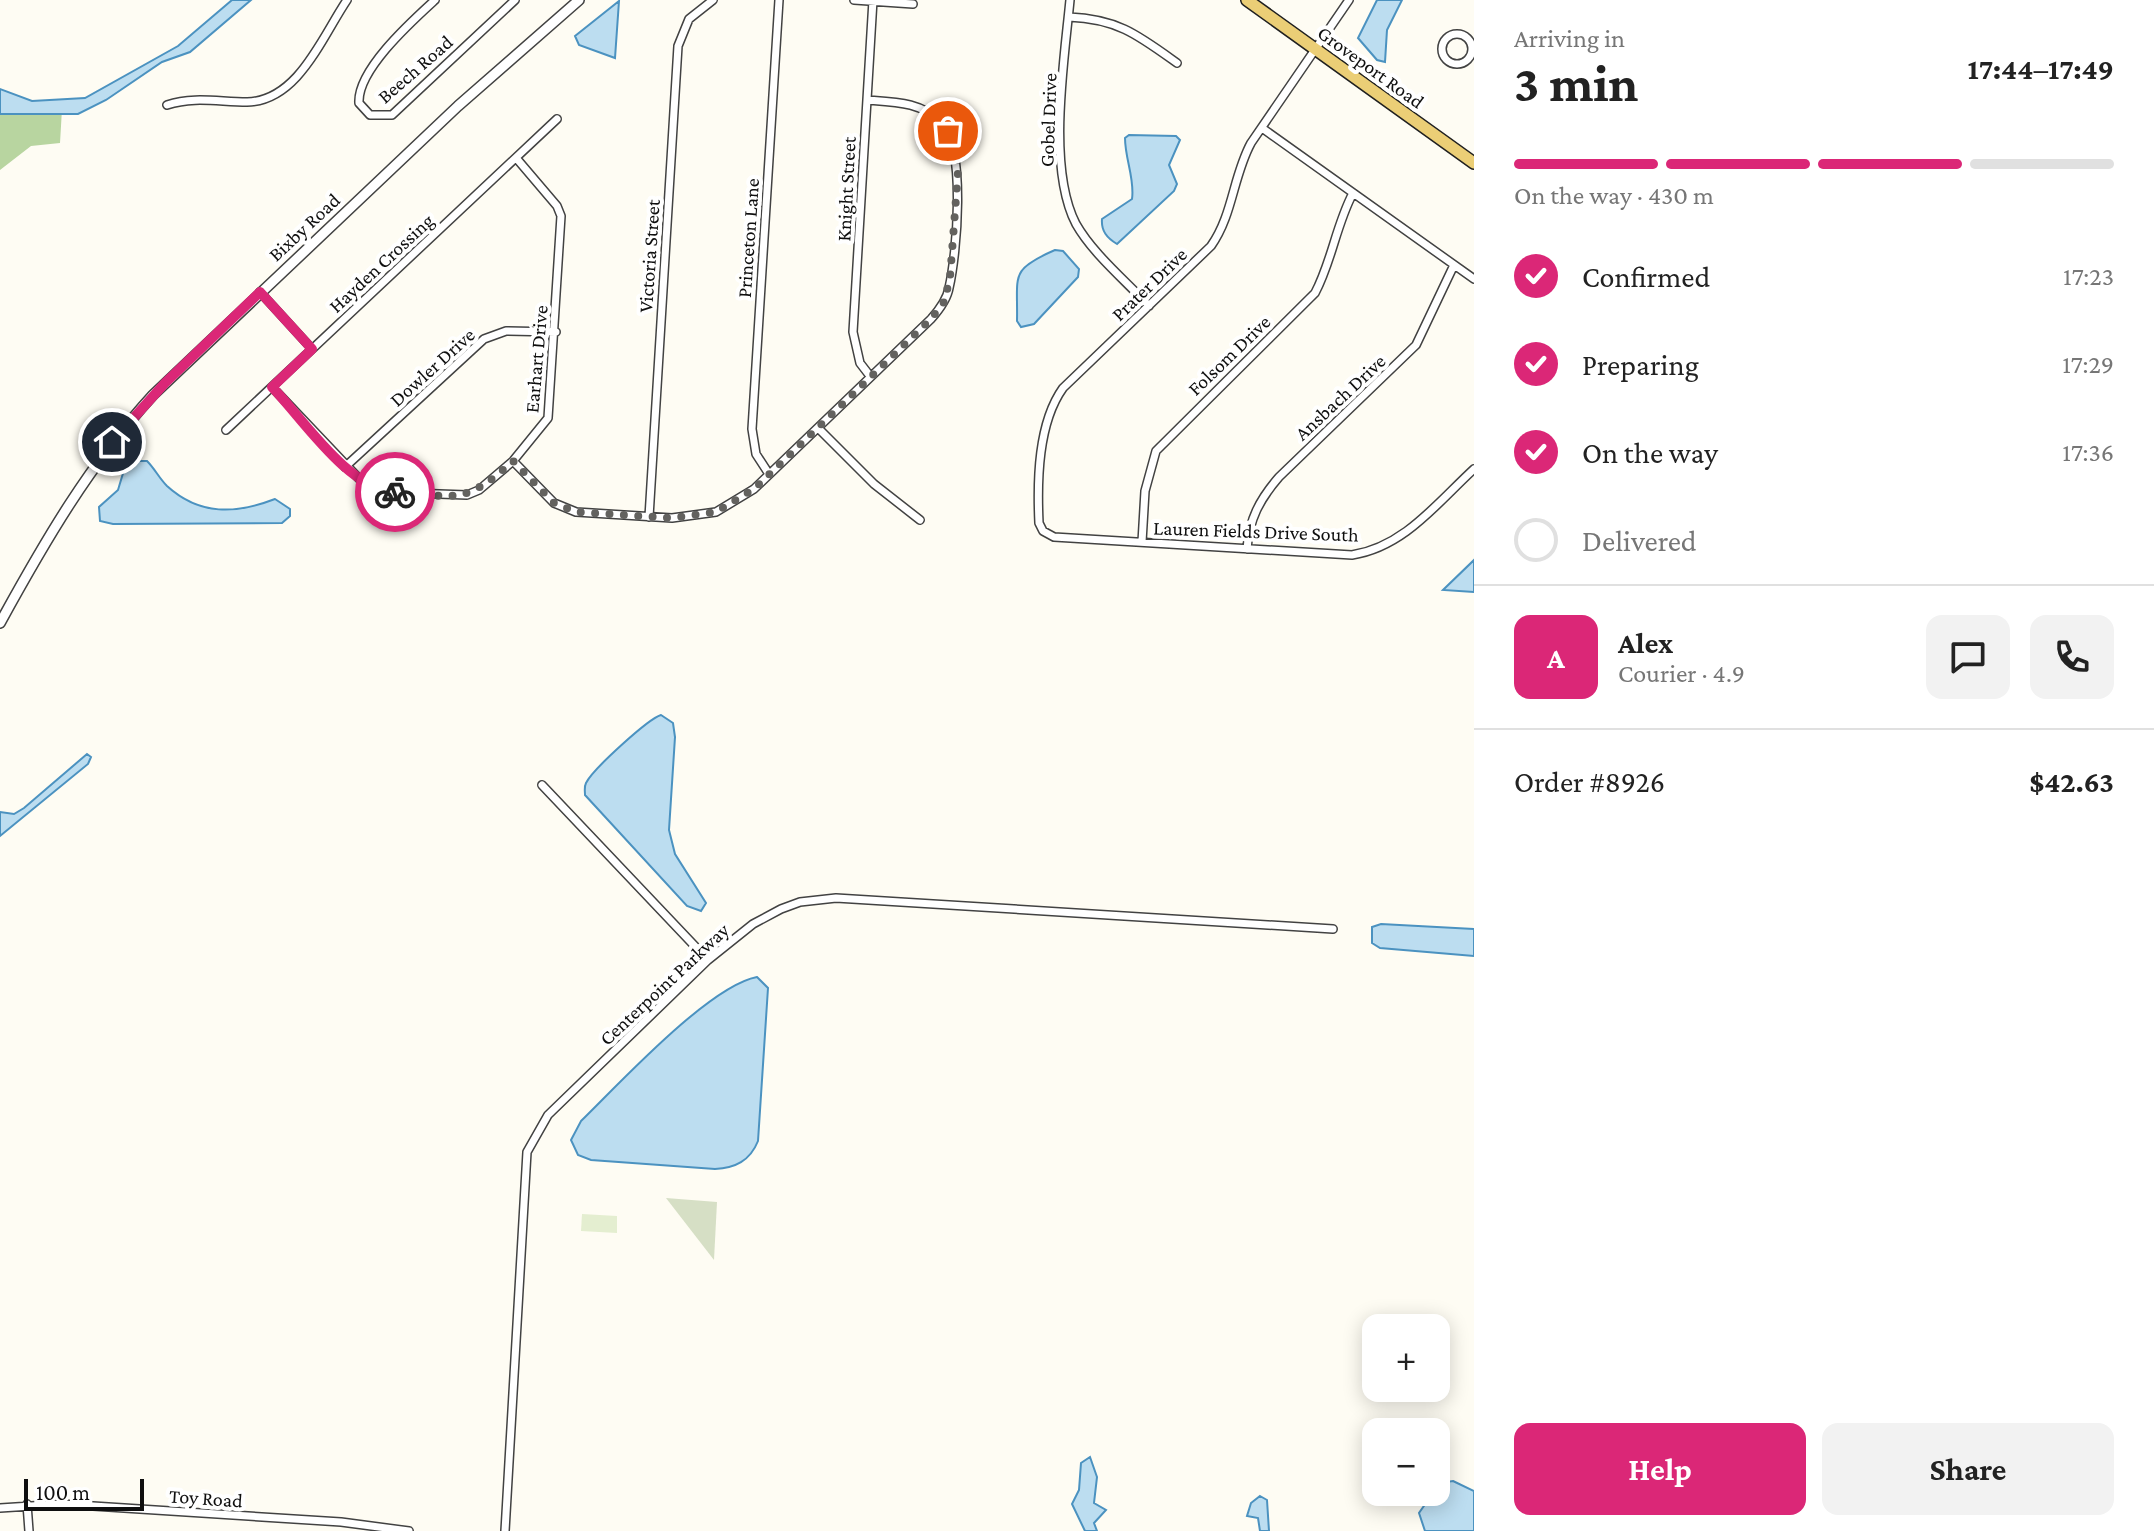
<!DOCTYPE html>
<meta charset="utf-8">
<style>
:root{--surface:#fff;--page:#f2f2f2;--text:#222;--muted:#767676;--line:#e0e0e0;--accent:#db2777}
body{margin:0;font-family:"Crimson Pro",serif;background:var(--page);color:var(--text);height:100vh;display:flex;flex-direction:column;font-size:30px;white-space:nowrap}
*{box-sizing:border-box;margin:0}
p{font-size:26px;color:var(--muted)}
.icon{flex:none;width:44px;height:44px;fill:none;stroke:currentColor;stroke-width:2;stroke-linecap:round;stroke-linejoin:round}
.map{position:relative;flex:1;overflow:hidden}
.details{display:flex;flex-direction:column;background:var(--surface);width:680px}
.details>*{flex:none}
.buttons{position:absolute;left:1362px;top:1314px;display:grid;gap:16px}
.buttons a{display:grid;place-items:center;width:88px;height:88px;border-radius:16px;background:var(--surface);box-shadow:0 4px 20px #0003;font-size:40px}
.scale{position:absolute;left:24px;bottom:20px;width:120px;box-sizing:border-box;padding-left:8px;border:4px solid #0f0f0f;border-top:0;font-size:22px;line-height:28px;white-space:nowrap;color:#0f0f0f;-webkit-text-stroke:6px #fff;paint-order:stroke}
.pin{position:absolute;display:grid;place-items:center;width:68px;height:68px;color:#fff;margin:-34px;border:4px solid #fff;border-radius:50%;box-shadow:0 2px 8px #0007}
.courier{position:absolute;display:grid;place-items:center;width:80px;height:80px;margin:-40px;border:6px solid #db2777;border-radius:50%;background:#fff;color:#222;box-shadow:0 2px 10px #0007}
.head em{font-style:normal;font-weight:700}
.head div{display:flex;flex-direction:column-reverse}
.head{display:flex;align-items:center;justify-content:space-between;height:136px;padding:0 40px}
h1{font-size:52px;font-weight:700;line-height:60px}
.bar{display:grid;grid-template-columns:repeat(4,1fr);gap:12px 8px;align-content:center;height:96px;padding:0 40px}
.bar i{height:10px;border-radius:6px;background:var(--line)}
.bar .active{background:var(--accent)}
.bar p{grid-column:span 4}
.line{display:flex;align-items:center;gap:20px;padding:0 40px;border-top:2px solid var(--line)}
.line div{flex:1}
.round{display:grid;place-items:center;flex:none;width:84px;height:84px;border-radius:16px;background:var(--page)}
ol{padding:0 40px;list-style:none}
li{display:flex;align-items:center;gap:24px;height:88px}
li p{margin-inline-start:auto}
li .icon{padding:8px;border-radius:50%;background:var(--accent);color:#fff;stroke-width:4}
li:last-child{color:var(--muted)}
li i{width:44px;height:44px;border:4px solid var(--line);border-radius:50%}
.button{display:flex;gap:16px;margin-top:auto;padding:16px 40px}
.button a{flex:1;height:92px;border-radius:16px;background:var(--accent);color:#fff;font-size:32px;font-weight:700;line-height:92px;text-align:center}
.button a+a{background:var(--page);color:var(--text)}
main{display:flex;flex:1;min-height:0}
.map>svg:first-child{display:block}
.forest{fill:#b8d5a0}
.cemetery{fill:#d6dfc5}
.pitch{fill:#e4eed0}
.water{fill:#bcddf0;stroke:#4b92c0;stroke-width:2}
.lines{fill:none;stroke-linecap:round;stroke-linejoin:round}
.minor-casing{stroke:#424242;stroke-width:10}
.tertiary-casing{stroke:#424242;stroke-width:12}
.primary-casing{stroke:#202020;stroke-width:14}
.minor{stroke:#fff;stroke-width:7}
.tertiary{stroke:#fff;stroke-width:9}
.primary{stroke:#ebce76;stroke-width:11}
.done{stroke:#63625f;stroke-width:8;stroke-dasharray:0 14.4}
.route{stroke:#db2777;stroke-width:10}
.labels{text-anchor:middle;stroke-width:8;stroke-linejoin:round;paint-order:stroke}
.street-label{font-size:20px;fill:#0f0f0f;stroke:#fff}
</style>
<main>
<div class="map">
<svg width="1474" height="1531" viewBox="0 0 1474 1531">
<rect width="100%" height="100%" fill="#fefcf3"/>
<path class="forest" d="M0,108l62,1 -2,34 -29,3 -31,24z"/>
<path class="cemetery" d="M666,1198l51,4 -3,58z"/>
<path class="pitch" d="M582,1214l35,2v17l-36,-2z"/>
<path class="water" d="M232,0h19l-61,52 -28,10 -56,38 -28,14h-78v-25l32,12 53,-3 93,-52z
M1377,0h25l-15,30 -2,32 -8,-2 -19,-22z
M619,1l-4,57 -36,-13 -4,-9z
M1129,135l47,1 4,4 -11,25 8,19 -3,7 -57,53c-10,-6 -16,-13 -15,-25l30,-20c3,-20 -7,-40 -7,-61z
M1055,250l8,1 16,18 -1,8 -44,47 -13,3 -4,-6c1,-46 -8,-51 38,-71z
M138,461h9c8,8 12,17 20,25 33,30 69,28 108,13l15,10v7l-8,7 -169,1 -13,-3 -1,-14 19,-17 6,-20z
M1474,560v32l-31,-2z
M661,715l12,8 2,14 -6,93 6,24 31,49 -5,8 -14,-5 -102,-111c0,-4 -1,-8 1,-12 7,-14 62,-64 75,-68z
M87,754l4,3 -3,7 -88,72v-24l14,2 10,-6z
M1381,924l93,5v27l-94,-8 -8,-5v-16z
M757,977l11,11 -10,153c-8,20 -23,27 -43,28l-124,-9 -13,-5 -7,-15 10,-19c38,-37 128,-135 176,-144z
M1090,1457l7,20 -3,26 12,7 -12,13 3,8h-12l-13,-27 7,-14 2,-27z
M1453,1481l21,10v40h-49l-6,-18 7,-10 13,-5v-15z
M1260,1496l7,4 2,31h-9l-2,-13 -11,-2 4,-13z"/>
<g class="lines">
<defs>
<path id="minor" d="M435,0c-23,21 -78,70 -76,103l11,12h22l123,-115
M854,0l59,4
M1070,0c-6,63 -23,168 6,224 17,30 50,57 73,82
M1349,0l-98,143c-18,33 -18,72 -40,103l-148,142c-25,35 -26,92 -24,135l4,8 11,6 298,18c52,-8 85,-52 122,-86
M1069,17c49,2 69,18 108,46
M1442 49a15 15 0 1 1 30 0a15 15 0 1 1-30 0Z
M167,105c27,-9 52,-3 80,-3 51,-1 75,-65 100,-102
M1262,128l212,151
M260,292l52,57
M870,376l-10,-13 -7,-31 20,-332
M272,387l95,100 17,5 83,3 12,-5 34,-29 35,-43 13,-202 -4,-10 -40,-47
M818,428l56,56 46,36
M226,430l331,-311
M513,461l41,42 22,9 96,6 44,-6 38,-23 177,-170c8,-9 16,-19 18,-31 8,-35 17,-138 -7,-165 -20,-21 -47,-21 -75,-23
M345,467l139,-128 22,-8 50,1
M769,474l-13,-20 -4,-25 27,-429
M649,517l29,-471 11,-27 24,-19
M1142,542l3,-51 11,-40 159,-158c17,-32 21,-68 38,-100
M1247,549c2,-30 13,-50 32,-72l137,-132 38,-80
M542,785l166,175
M27,1504l2,27
M0,1508l62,-4 279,18 68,9
M505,1531l22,-379 21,-37 160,-155 45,-36 28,-15 19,-7 36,-4 497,31"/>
<path id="tertiary" d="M0,623c45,-82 89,-158 153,-228l305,-289 121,-106"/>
<path id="primary" d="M1247,0l227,163"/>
</defs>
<use href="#minor" class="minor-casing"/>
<use href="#tertiary" class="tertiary-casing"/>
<use href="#primary" class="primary-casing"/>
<use href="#minor" class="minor"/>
<use href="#tertiary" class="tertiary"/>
<use href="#primary" class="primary"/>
</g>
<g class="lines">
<path class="done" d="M395,492c61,5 70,13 118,-31l41,42 22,9 96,6 44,-6 38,-23 177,-170 13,-17 6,-24 8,-106 -2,-20 -8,-21"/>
<path class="route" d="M112,442l53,-59 95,-91 52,57 -40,38c32,33 76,102 123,105"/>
</g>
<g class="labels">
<g class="street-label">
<text transform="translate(1371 67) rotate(36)" y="7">Groveport Road</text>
<text transform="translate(415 69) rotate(-41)" y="7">Beech Road</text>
<text transform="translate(1048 120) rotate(-88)" y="7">Gobel Drive</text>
<text transform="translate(846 189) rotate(-87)" y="7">Knight Street</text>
<text transform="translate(304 227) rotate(-43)" y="7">Bixby Road</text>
<text transform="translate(748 238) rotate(-86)" y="7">Princeton Lane</text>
<text transform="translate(649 256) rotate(-86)" y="7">Victoria Street</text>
<text transform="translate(381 263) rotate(-43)" y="7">Hayden Crossing</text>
<text transform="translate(1149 284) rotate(-44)" y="7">Prater Drive</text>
<text transform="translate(1229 355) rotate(-44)" y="7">Folsom Drive</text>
<text transform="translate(536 359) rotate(-85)" y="7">Earhart Drive</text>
<text transform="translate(432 367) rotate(-42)" y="7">Dowler Drive</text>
<text transform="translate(1340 397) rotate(-43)" y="7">Ansbach Drive</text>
<text transform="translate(1256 531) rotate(2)" y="7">Lauren Fields Drive South</text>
<text transform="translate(664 984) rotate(-43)" y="7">Centerpoint Parkway</text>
<text transform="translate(206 1498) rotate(4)" y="7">Toy Road</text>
</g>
</g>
</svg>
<div class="buttons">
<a>+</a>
<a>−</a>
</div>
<div class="scale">100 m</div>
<div class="pin" style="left:948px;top:131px;background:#ea580c"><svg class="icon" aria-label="bag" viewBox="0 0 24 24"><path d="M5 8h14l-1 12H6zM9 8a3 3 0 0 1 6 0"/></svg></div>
<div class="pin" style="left:112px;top:442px;background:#1f2937"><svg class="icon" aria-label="home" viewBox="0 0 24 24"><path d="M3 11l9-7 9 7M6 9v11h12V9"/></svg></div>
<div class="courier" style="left:395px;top:492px"><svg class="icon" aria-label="bike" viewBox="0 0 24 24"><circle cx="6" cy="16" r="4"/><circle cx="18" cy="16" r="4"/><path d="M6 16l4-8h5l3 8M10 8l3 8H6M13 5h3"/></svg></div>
</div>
<section class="details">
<div class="head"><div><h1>3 min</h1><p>Arriving in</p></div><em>17:44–17:49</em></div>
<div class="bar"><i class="active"></i><i class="active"></i><i class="active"></i><i></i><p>On the way · 430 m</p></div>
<ol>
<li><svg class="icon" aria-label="check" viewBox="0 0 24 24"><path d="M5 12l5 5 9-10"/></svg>Confirmed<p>17:23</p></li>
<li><svg class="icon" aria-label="check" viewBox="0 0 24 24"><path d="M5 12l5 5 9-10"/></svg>Preparing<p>17:29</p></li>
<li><svg class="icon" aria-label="check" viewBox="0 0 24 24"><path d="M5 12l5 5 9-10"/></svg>On the way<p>17:36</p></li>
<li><i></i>Delivered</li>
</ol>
<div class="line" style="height:144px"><b class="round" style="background:var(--accent);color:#fff">A</b><div><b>Alex</b><p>Courier · 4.9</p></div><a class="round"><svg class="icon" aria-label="chat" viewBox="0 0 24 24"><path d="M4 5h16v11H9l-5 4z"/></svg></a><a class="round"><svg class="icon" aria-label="phone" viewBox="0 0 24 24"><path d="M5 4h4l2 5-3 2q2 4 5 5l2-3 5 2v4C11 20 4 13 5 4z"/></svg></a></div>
<div class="line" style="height:104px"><div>Order #8926</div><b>$42.63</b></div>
<div class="button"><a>Help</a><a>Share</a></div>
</section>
</main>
